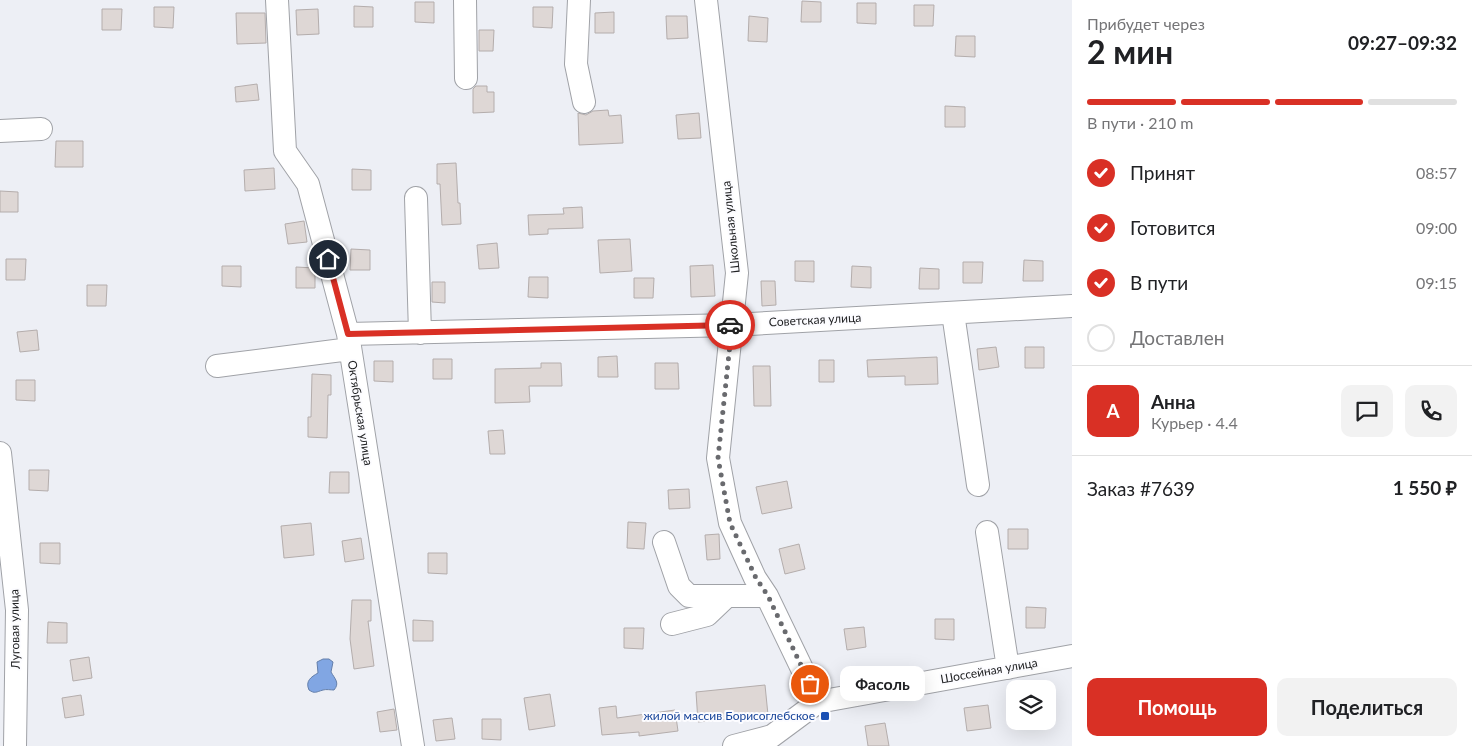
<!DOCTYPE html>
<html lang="ru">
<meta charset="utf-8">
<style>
:root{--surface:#fff;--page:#f2f2f2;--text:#202124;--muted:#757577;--line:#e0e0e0;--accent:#d93025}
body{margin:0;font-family:Lato,sans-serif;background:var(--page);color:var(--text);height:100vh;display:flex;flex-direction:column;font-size:19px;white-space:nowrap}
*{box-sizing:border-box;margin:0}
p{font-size:16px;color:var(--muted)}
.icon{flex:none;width:28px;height:28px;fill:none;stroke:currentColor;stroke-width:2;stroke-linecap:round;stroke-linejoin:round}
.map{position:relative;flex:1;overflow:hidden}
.details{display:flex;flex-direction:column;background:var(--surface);width:400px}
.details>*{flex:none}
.buttons{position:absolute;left:1006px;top:680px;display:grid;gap:10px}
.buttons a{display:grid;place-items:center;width:50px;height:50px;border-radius:10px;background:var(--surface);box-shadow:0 5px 20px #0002;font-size:25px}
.pin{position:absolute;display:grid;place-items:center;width:42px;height:42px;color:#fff;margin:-21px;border:2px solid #fff;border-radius:50%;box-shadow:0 1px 5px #0007}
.courier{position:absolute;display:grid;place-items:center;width:50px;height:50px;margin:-25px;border:4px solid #d93025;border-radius:50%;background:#fff;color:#222;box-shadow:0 1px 6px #0007}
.bubble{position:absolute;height:35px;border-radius:10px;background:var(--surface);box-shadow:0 5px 20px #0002;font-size:16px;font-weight:700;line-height:35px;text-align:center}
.summary em{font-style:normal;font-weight:700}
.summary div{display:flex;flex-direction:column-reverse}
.summary{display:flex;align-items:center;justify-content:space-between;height:85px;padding:0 15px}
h1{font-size:32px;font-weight:700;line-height:38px}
.bar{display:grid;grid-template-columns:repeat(4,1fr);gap:8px 5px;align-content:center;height:60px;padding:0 15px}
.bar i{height:6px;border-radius:4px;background:var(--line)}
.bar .selected{background:var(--accent)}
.bar p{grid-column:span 4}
.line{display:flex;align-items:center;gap:12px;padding:0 15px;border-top:1px solid var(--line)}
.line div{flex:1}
.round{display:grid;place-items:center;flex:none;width:52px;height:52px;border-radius:10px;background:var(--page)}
ol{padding:0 15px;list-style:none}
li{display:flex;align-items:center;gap:15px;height:55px}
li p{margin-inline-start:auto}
li .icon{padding:5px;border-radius:50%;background:var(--accent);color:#fff;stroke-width:4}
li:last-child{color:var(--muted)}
li i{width:28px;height:28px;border:2px solid var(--line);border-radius:50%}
.action{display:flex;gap:10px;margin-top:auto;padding:10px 15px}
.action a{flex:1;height:58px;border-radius:10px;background:var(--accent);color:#fff;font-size:20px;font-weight:700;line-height:58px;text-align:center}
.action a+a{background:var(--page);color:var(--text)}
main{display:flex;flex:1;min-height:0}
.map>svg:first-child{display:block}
.water{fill:#81a6e3;stroke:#647faa}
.building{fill:#ded7d5;stroke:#b4adac}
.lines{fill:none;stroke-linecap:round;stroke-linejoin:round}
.minor-casing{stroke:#a0a2a7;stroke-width:24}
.minor{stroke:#fff;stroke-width:22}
.done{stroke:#696a6e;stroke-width:5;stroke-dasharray:0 9}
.route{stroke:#d93025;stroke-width:6}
.transit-dot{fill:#1a4fb4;stroke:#fcfcff;stroke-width:2}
.labels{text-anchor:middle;stroke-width:4;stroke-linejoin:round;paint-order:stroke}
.street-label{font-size:12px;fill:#222325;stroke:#fcfcff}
.transit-label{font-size:12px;fill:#164399;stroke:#fcfcff;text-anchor:end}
</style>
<main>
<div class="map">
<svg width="1072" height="746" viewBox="0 0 1072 746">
<rect width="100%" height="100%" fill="#edeff5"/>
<path class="water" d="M323,659h6l4,3 -2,10c4,7 9,11 3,18 -3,0 -8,-1 -11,0 -7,2 -8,4 -14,0 -4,-9 2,-13 9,-17l-1,-11z"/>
<path class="building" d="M802,1l19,1v20h-20z
M415,2h19v21l-19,-1z
M857,3h19v21l-19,-1z
M914,5h20l-1,21h-19z
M354,6l19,1v20h-19z
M154,7h20l-1,21 -19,-1z
M533,7h20l-1,21 -19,-1z
M102,9h20l-1,21h-19z
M318,9l1,25 -22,1 -1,-25z
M614,12v21h-19v-20z
M236,13h29l1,30 -29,1z
M666,16h21l1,22 -21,1z
M749,16l19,2 -1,24 -19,-1z
M479,30h15l-1,21h-14z
M956,36h19v21l-20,-1z
M257,84l2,16 -23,2 -1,-15z
M476,86h11v6h7v20l-21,1v-24z
M945,106l20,1v20h-20z
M608,110l1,6 12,-1 2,28 -44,2 -1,-32 8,2 7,-4z
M699,113l2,25 -23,1 -2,-24z
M56,141h27v26h-28z
M456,163l2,40h2l1,21 -19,1 -2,-41h-3v-20z
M274,168l1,21 -30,2 -1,-21z
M352,169l19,1v20h-19z
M0,191l18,1v20h-18z
M582,207l1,21 -35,1v5l-19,1 -1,-20 36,-1 -1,-6z
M304,221l3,21 -19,2 -3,-20z
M630,239l2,32 -32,2 -2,-33z
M497,243l2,25 -20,1 -2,-24z
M351,249l19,1v20h-20z
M6,259h20l-1,21h-19z
M1024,260l19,1v20h-20z
M795,261h19v21l-19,-1z
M963,262h20l-1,21h-19z
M713,265l2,31 -24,1 -1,-31z
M222,266h19v21l-19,-1z
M852,266l19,1v21l-20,-1z
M296,267l19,1v20h-19z
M920,268l19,1v20h-20z
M529,277h19v21l-20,-1z
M634,278h20l-1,20h-19z
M761,281h14l1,24 -14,1z
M432,282h13v21l-13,-1z
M87,285h20l-1,21h-19z
M37,330l2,20 -19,2 -3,-20z
M996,347l3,20 -20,3 -2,-21z
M1025,347h19v21h-19z
M617,356l1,21h-20v-20z
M937,357l1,27 -33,1v-9l-37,1 -1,-17z
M433,359h19v20h-19z
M819,360h15v22h-15z
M374,361h19v21l-19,-1z
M541,363h20l1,23h-33l1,16 -35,1v-34l46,-1z
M655,363h23l1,26h-24z
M753,366h17l1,40h-17z
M312,374l19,1v20h-3l-1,43 -19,-1v-20h3z
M16,380h19v21l-19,-1z
M503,430l2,24h-15l-2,-23z
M29,470h20l-1,21 -19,-1z
M330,472h19v21h-20z
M787,481l5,27 -30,6 -6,-27z
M689,489l1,19 -21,1 -1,-19z
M628,522l18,1 -2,26 -17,-1z
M311,523l3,32 -30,3 -3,-32z
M1008,529h20v20h-20z
M719,534l1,25 -13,1 -2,-25z
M361,538l3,21 -19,3 -3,-21z
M40,543h20v21l-20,-1z
M799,544l6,25 -20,5 -6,-25z
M428,553h19v21l-19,-1z
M352,600h19v21h-3l6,45 -20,3 -4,-30z
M1026,607l20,1 -1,20h-19z
M935,619h19v21l-19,-1z
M413,620l20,1v20h-20z
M48,622l19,1v20h-20z
M864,627l2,20 -19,3 -3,-21z
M624,628h20l-1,21 -19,-1z
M89,657l3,21 -19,3 -3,-21z
M765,685l3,30 -70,7 -2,-30z
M550,694l5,32 -26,4 -5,-32z
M81,695l3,20 -19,3 -3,-20z
M988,705l3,23 -24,3 -3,-23z
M616,706l1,12 58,-8 3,21 -39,5v-4l-37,3 -3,-27z
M394,709l3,21 -17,2 -3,-20z
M452,718l3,21 -19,2 -3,-21z
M482,719h19v21l-19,-1z
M885,723l4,23h-21l-3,-20z"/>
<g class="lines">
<defs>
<path id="minor" d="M277,0l8,151 23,33 40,150 65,412
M465,0l1,78
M579,0l-3,64 8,38
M706,0l31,273 -19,185 12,65 25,55 12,18 51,106
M0,131l41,-2
M416,198l4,135
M953,313l25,172
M348,334l384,-9 340,-19
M217,366l133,-17
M0,453l17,157 -2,136
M987,532l21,136
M664,542l15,44 10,10h78
M672,624l35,-9 20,-19
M734,746l38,-10 46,-34 254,-46"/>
</defs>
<use href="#minor" class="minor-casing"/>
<use href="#minor" class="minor"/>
</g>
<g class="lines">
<path class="done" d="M730,325h2l-14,133 12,65 26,55 12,18 42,88"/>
<path class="route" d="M328,259l20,75 382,-9"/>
</g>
<rect class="transit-dot" x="820" y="711" width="10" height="10" rx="2.5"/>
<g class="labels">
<g class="street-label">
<text transform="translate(731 227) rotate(-96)" y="4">Школьная улица</text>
<text transform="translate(815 320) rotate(-3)" y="4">Советская улица</text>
<text transform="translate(360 413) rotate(81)" y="4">Октябрьская улица</text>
<text transform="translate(15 629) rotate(-91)" y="4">Луговая улица</text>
<text transform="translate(989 671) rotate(-10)" y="4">Шоссейная улица</text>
</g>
<g class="transit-label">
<text x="815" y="720">жилой массив Борисоглебское</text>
</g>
</g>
</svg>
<div class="buttons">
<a><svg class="icon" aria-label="layers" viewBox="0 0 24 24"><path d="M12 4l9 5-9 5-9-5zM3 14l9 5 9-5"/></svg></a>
</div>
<div class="pin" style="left:810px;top:684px;background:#ea580c"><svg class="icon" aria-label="bag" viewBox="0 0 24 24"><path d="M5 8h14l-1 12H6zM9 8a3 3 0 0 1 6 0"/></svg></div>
<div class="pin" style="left:328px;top:259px;background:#1f2937"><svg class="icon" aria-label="home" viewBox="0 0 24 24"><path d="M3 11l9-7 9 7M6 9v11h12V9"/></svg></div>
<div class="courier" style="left:730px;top:325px"><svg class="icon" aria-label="car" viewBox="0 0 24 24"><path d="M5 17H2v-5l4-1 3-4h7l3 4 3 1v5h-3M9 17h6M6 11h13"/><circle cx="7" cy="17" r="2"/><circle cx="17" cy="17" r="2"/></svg></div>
<div class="bubble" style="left:840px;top:666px;width:85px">Фасоль</div>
</div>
<section class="details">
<div class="summary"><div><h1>2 мин</h1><p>Прибудет через</p></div><em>09:27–09:32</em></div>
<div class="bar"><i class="selected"></i><i class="selected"></i><i class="selected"></i><i></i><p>В пути · 210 m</p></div>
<ol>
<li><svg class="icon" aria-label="check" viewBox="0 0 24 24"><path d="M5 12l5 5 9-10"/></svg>Принят<p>08:57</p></li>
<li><svg class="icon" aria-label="check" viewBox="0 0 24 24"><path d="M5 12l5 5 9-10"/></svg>Готовится<p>09:00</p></li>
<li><svg class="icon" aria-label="check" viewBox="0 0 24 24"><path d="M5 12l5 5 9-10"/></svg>В пути<p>09:15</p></li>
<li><i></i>Доставлен</li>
</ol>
<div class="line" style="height:90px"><b class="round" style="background:var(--accent);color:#fff">А</b><div><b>Анна</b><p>Курьер · 4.4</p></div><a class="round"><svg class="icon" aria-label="chat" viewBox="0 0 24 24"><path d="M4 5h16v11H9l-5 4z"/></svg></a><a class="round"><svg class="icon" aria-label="phone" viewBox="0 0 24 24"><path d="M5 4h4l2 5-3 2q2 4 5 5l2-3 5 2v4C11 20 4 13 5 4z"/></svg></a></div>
<div class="line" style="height:65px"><div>Заказ #7639</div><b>1 550 ₽</b></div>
<div class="action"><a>Помощь</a><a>Поделиться</a></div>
</section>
</main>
